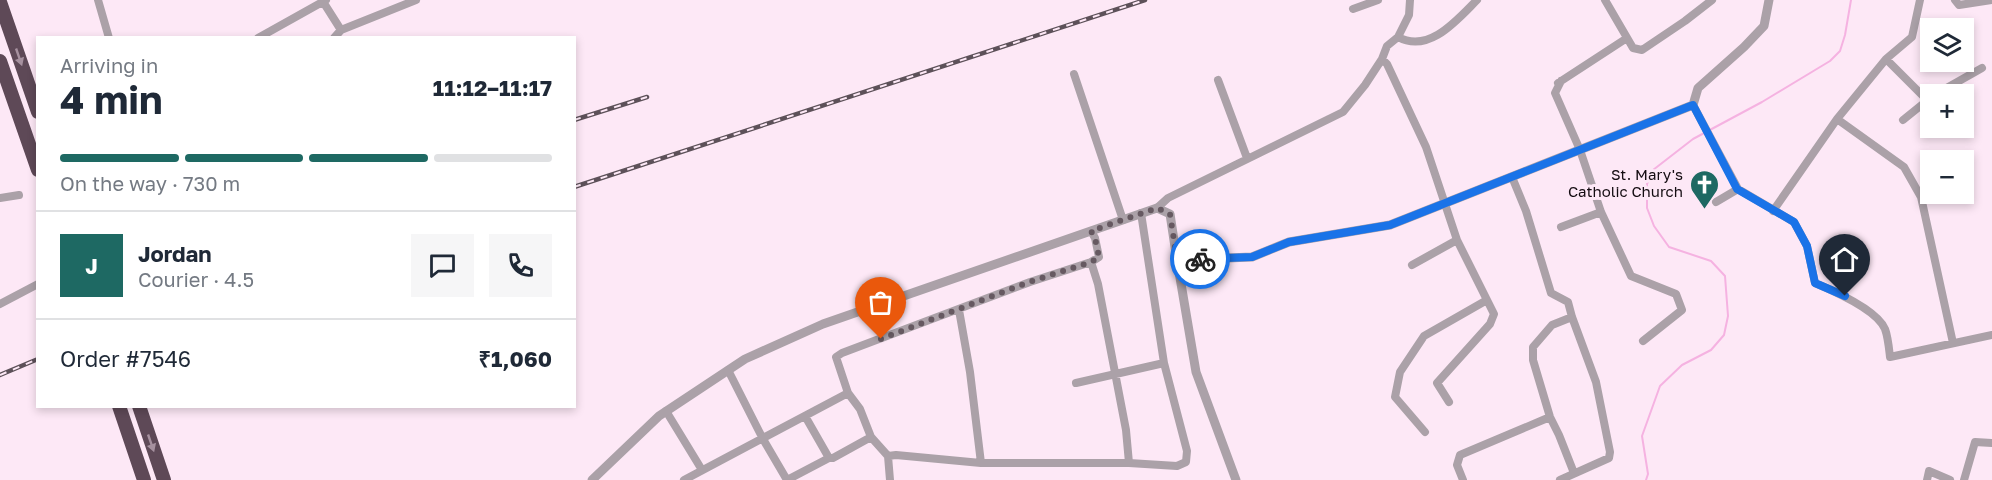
<!DOCTYPE html>
<meta charset="utf-8">
<style>
:root{--surface:#fff;--page:#f6f6f7;--text:#1f2937;--muted:#747a83;--line:#e0e1e3;--accent:#1e6963}
body{margin:0;font-family:"Golos Text",sans-serif;background:var(--page);color:var(--text);height:100vh;display:flex;flex-direction:column;font-size:22px;white-space:nowrap}
*{box-sizing:border-box;margin:0}
p{font-size:20px;color:var(--muted)}
.icon{flex:none;width:33px;height:33px;fill:none;stroke:currentColor;stroke-width:2;stroke-linecap:round;stroke-linejoin:round}
.map{position:relative;flex:1;overflow:hidden}
.panel{position:absolute;left:36px;top:36px;width:540px;height:372px;display:flex;flex-direction:column;background:var(--surface);border-radius:0px;box-shadow:0 3px 9px #0003}
.panel>*{flex:none}
.fabs{position:absolute;left:1920px;top:18px;display:grid;gap:12px}
.fabs a{display:grid;place-items:center;width:54px;height:54px;border-radius:0px;background:var(--surface);box-shadow:0 3px 9px #0003;font-size:30px}
.pin{position:absolute;display:grid;place-items:center;width:51px;height:51px;color:#fff;margin:-62px -26px;border-radius:50% 50% 50% 0;rotate:-45deg;box-shadow:0 0 6px #0007}
.pin .icon{rotate:45deg}
.courier{position:absolute;display:grid;place-items:center;width:60px;height:60px;margin:-30px;border:4px solid #1a73e8;border-radius:50%;background:#fff;color:#222;box-shadow:0 2px 8px #0007}
.head em{font-style:normal;font-weight:700}
.head div{display:flex;flex-direction:column-reverse}
.head{display:flex;align-items:center;justify-content:space-between;height:102px;padding:0 24px}
h1{font-size:39px;font-weight:700;line-height:45px}
.bar{display:grid;grid-template-columns:repeat(4,1fr);gap:9px 6px;align-content:center;height:72px;padding:0 24px}
.bar i{height:8px;border-radius:4px;background:var(--line)}
.bar .selected{background:var(--accent)}
.bar p{grid-column:span 4}
.line{display:flex;align-items:center;gap:15px;padding:0 24px;border-top:2px solid var(--line)}
.line div{flex:1}
.round{display:grid;place-items:center;flex:none;width:63px;height:63px;border-radius:0px;background:var(--page)}
.map>svg:first-child{display:block}
.lines{fill:none;stroke-linecap:round;stroke-linejoin:round}
.stream{stroke:#f5b2e1;stroke-width:2}
.minor{stroke:#aba1a8;stroke-width:8}
.tertiary{stroke:#aba1a8;stroke-width:9}
.motorway{stroke:#5e4957;stroke-width:14}
.rail-casing{stroke:#5d5159;stroke-width:4.5}
.rail{stroke:#fde8f6;stroke-width:2;stroke-dasharray:7;stroke-linecap:butt}
.oneway{fill:#a6919f}
.done{stroke:#665961;stroke-width:6;stroke-dasharray:0 10.8}
.route{stroke:#1a73e8;stroke-width:8}
.labels{text-anchor:middle;stroke-width:6;stroke-linejoin:round;paint-order:stroke}
.poi-label{font-size:15px;fill:#140c11;stroke:#fde8f6;text-anchor:end}
</style>
<div class="map">
<svg width="1992" height="480" viewBox="0 0 1992 480">
<rect width="100%" height="100%" fill="#fde8f6"/>
<g class="lines">
<path class="stream" d="M1646,480l2,-6 -6,-38 18,-50 22,-21 29,-15 13,-15 4,-19 -3,-40 -14,-15 -42,-14 -15,-21 -7,-18v-24l6,-14 40,-31 69,-37 68,-41 10,-10 5,-16 6,-35"/>
<path class="minor" d="M98,0l11,38
M322,0l19,30
M1605,0l28,48 9,2 43,-29 27,-21
M1955,0l4,5 33,-5
M1353,9l25,-9
M1398,37c31,17 59,-17 79,-37
M258,38l68,-38
M334,38l7,-8 75,-30
M1382,59l5,5 39,83 31,93 37,74 -4,10 -53,59 12,19
M1886,59l41,41
M1074,74l49,146
M1218,80l29,78
M1561,81l-6,12 25,57 21,62 30,64 45,18 6,16 -39,31
M1558,83l69,-45
M1936,94l46,-26
M1693,105l45,84 56,33 13,24 8,37c19,8 62,27 70,46 3,8 4,19 5,28l102,-22
M1837,119l67,48 17,30 32,146
M1903,120l26,-21
M1512,177l14,34 25,82 17,9 4,15 24,65 14,70 -1,6 -49,22
M0,198l19,-3
M1716,202l22,-13
M1157,208l11,-10 175,-86 22,-27 17,-26 5,-13 11,-9 11,-22 1,-15
M1773,211l64,-92 49,-60 26,-22 8,-37
M1561,227l40,-15
M1091,262l7,22 28,146 3,33
M1412,265l45,-25
M0,304l38,-20
M959,310l11,62 11,91
M1572,317l-20,8 -19,22v13l17,57 9,18 15,38
M728,370l35,69 24,41
M1076,383l88,-20
M666,411l36,59
M805,416l24,42
M1425,432l-30,-35 5,-25 24,-36 63,-36
M888,456l8,-1 85,8h148l48,3 9,-4 1,-11 -23,-88 -23,-150
M684,480l164,-87
M787,480l42,-22h4l38,-21
M890,480l-2,-24 -17,-19 -11,-28 -12,-16 -12,-36 6,-4 188,-71 61,-20 8,-5 -4,-19 -4,-7
M1463,480l-6,-15 3,-10 90,-38
M1927,480l2,-9 21,9
M1964,480l11,-38 17,1"/>
<path class="tertiary" d="M592,480l67,-64 86,-57 78,-35 334,-116 13,6 7,46
M1236,480l-40,-108 -19,-112 75,-3 37,-15 101,-17 303,-120 5,-17 46,-41 20,-21 5,-26"/>
<path class="motorway" d="M0,2l38,110
M0,61l38,109
M119,406l25,74
M139,406l25,74"/>
<defs>
<path id="rail" d="M574,120l73,-23
M574,187l571,-187
M0,375l38,-16"/>
</defs>
<use href="#rail" class="rail-casing"/>
<use href="#rail" class="rail"/>
</g>
<defs><path id="oneway-solid" d="M-6-.8H1V-3.2L6.5 0L1 3.2V.8H-6Z" transform="scale(1.5)"/></defs>
<g class="oneway">
<use href="#oneway-solid" transform="translate(19 57) rotate(71)"/>
<use href="#oneway-solid" transform="translate(151 443) rotate(71)"/>
</g>
<g class="lines">
<path class="done" d="M881,339l148,-57 62,-20 8,-5 -4,-19 -4,-7 66,-23 13,6 7,46 23,-1"/>
<path class="route" d="M1200,259l52,-2 37,-15 101,-17 303,-120 44,84 57,33 13,24 8,37 30,13"/>
</g>
<defs>
<symbol id="church-pin" viewBox="-11 -11 22 30"><path d="M0 17L-7.5 6A9.5 9.5 0 1 1 7.5 6Z" fill="#1e6963" stroke="#fde8f6"/><path d="M-1.2-6h2.4v3.5h3.3v2.4h-3.3V6h-2.4V-.1h-3.3v-2.4h3.3Z" fill="#fff"/></symbol>
</defs>
<g fill-rule="evenodd">
<use href="#church-pin" x="1688" y="168" width="33" height="45"/>
</g>
<g class="labels">
<g class="poi-label">
<text x="1683" y="180">St. Mary's<tspan x="1683" dy="17">Catholic Church</tspan></text>
</g>
</g>
</svg>
<div class="fabs">
<a><svg class="icon" aria-label="layers" viewBox="0 0 24 24"><path d="M12 4l9 5-9 5-9-5zM3 14l9 5 9-5"/></svg></a>
<a>+</a>
<a>−</a>
</div>
<div class="pin" style="left:881px;top:339px;background:#ea580c"><svg class="icon" aria-label="bag" viewBox="0 0 24 24"><path d="M5 8h14l-1 12H6zM9 8a3 3 0 0 1 6 0"/></svg></div>
<div class="pin" style="left:1845px;top:296px;background:#1f2937"><svg class="icon" aria-label="home" viewBox="0 0 24 24"><path d="M3 11l9-7 9 7M6 9v11h12V9"/></svg></div>
<div class="courier" style="left:1200px;top:259px"><svg class="icon" aria-label="bike" viewBox="0 0 24 24"><circle cx="6" cy="16" r="4"/><circle cx="18" cy="16" r="4"/><path d="M6 16l4-8h5l3 8M10 8l3 8H6M13 5h3"/></svg></div>
<section class="panel">
<div class="head"><div><h1>4 min</h1><p>Arriving in</p></div><em>11:12–11:17</em></div>
<div class="bar"><i class="selected"></i><i class="selected"></i><i class="selected"></i><i></i><p>On the way · 730 m</p></div>
<div class="line" style="height:108px"><b class="round" style="background:var(--accent);color:#fff">J</b><div><b>Jordan</b><p>Courier · 4.5</p></div><a class="round"><svg class="icon" aria-label="chat" viewBox="0 0 24 24"><path d="M4 5h16v11H9l-5 4z"/></svg></a><a class="round"><svg class="icon" aria-label="phone" viewBox="0 0 24 24"><path d="M5 4h4l2 5-3 2q2 4 5 5l2-3 5 2v4C11 20 4 13 5 4z"/></svg></a></div>
<div class="line" style="height:78px"><div>Order #7546</div><b>₹1,060</b></div>
</section>
</div>
